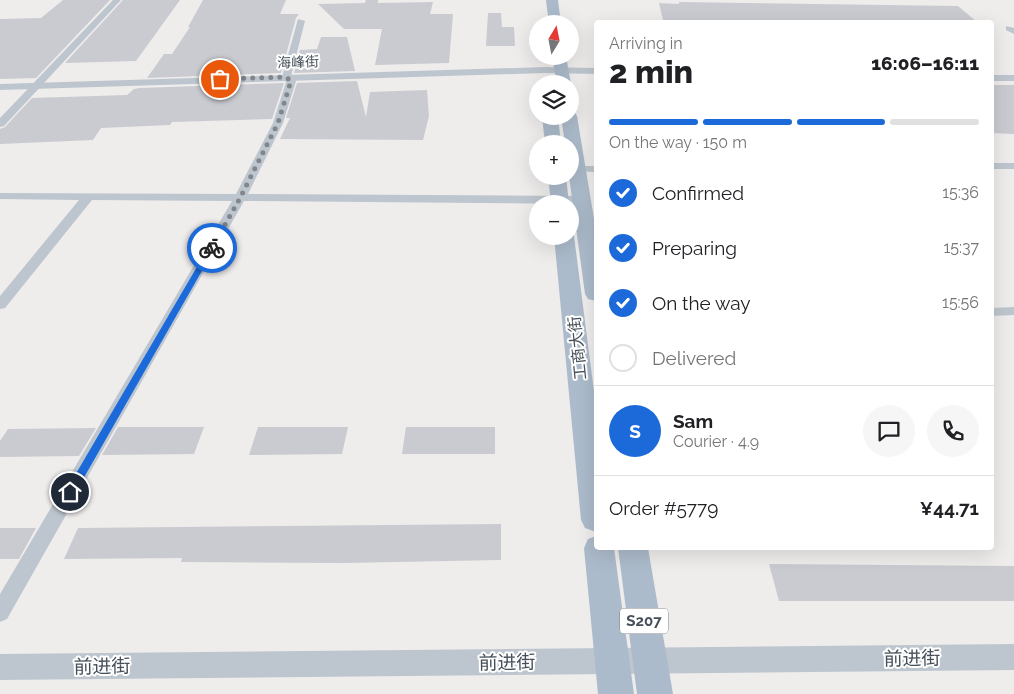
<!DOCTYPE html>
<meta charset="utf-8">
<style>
:root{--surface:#fff;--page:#f6f6f6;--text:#202124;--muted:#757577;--line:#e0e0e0;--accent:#1c6ad9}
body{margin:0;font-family:Raleway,"Noto Sans SC",sans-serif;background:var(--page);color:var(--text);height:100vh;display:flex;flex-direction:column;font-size:19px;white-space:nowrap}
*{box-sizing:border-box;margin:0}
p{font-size:16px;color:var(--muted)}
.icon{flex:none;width:28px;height:28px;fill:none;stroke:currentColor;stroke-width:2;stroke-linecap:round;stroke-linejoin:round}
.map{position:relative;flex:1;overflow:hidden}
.panel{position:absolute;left:594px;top:20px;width:400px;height:530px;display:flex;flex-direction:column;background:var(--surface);border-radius:5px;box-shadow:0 5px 20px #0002}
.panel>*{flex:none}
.needle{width:32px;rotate:10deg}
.fabs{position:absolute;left:529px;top:15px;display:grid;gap:10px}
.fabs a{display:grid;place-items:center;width:50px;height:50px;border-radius:50%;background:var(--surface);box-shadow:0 5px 20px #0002;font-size:25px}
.pin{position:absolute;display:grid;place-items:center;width:42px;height:42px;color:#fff;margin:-21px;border:2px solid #fff;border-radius:50%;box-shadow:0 1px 5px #0007}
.courier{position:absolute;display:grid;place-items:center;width:50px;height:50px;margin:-25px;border:4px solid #1c6ad9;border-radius:50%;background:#fff;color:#222;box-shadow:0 1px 6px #0007}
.summary em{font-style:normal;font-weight:800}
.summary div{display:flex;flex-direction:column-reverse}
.summary{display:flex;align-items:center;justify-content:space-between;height:85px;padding:0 15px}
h1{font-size:32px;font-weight:800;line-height:38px}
.bar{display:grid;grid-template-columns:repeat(4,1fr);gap:8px 5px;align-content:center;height:60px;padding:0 15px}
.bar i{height:6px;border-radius:4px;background:var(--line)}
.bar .on{background:var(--accent)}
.bar p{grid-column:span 4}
.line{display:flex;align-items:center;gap:12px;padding:0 15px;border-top:1px solid var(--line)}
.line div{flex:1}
.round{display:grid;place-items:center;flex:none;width:52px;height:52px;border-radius:26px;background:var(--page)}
ol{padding:0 15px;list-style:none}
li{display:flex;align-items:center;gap:15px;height:55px}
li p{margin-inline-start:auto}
li .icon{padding:5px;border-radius:50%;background:var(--accent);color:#fff;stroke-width:4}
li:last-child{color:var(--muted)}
li i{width:28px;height:28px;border:2px solid var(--line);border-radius:50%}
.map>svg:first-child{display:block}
.building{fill:#c9cbd1}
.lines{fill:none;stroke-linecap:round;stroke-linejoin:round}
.minor{fill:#bdc6ce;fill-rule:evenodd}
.tertiary{fill:#bdc6ce;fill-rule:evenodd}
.primary{fill:#acbbcb;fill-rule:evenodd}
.route{fill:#1c6ad9}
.done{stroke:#80868c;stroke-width:5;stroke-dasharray:0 9}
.labels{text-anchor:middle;stroke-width:4;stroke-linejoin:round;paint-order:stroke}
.far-street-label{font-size:14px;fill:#454f59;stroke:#fff}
.shield{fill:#fff;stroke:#7d848b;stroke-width:1}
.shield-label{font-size:15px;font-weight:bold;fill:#454f59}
.street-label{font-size:16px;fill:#454f59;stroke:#fff}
.near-street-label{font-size:19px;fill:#454f59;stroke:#fff}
</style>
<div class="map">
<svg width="1014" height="694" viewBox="0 0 1014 694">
<rect width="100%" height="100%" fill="#efecec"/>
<path class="building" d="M63,0h47l-74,78 -36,1v-60l41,-1z
M123,0h57l-44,61 -71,2z
M203,0h83l-6,14h19l-3,4 -15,55 -134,5 17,-24h8l18,-27h-2z
M366,0h12v3l55,-1 -3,12h23l-4,49 -74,2 7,-36h-38l-26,-25 47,-1z
M679,2l279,4 19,16h-182l-132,-2 -4,-17 20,1z
M488,13h13l1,14h12l1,19h-29z
M321,37h26l8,34 -61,2 6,-23 17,-1z
M357,81l9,36 4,-25 57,-2 2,26 -6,24 -143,-1 10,-21h-4l11,-35z
M284,83l-12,36 -100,3 -2,3 -69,3 -8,12 -93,4v-15l5,-2 27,-29 95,-3 7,-6 6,-1z
M991,85h23v49l-23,-1z
M118,427h86l-10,27 -92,1z
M258,427h90l-6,27 -93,1z
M406,427h89v27h-93z
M96,428l-17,28 -79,1v-16l8,-12z
M501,524v36l-157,3 -163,-1 1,-4 -118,1 14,-31z
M0,528h36l-17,31h-19z
M769,564l245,2v35h-235z"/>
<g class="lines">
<path class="minor" d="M113,0h8l-117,126 -4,1v-9z
M298,19l7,2 -14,55 5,5 -13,42 -35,71 335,2 6,4 -6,4 -339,-3 -237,418 -7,3v-28l232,-393 -140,-1 -87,108 -5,1v-13l79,-96 -79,-1v-6l236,1 37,-71 13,-41 -4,-5z
M1006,26l8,2v6l-8,-4z
M991,163h23v6h-23z
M578,166h18v6l-22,-1 -2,-2 2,-2z
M1014,307v8l-23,1v-8z"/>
<path class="tertiary" d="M545,67l51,1v6l-51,-1 -545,17v-6z
M991,75h23v6h-23z
M1014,644v26l-1014,10v-26z"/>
<path class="primary" d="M546,0h12l3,24h-12z
M552,56h14l5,28 -1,2v-2h-13z
M570,112l5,1 2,3 19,115v70l-8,-2 -3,-5 -16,-118 1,-32h-5l-4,-28h9z
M542,116h16l3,28h-16z
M548,176h18l3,28h-18z
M570,232l4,4 22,171v125l-11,-4 -4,-8 -27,-284h16z
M596,536v12h18l20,146h-36l-14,-146 4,-9z
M618,548h30l25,146h-36z"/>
</g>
<path class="route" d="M212,246l3,2 -141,247h-7v-6l141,-241z"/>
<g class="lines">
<path class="done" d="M212,248l28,-50 38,-75 13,-42 -5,-4 -66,2"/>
</g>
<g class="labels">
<g class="far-street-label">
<text transform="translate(298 62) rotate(-2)" y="5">海峰街</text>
</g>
<rect class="shield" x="620" y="608.5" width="48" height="25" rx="4"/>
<g class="shield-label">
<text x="644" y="626">S207</text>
</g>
<g class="street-label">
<text transform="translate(577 348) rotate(-96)" y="6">工商大街</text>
</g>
<g class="near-street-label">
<text transform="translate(912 658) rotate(-1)" y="7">前进街</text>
<text transform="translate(507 662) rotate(-1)" y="7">前进街</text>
<text transform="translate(102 666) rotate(-1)" y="7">前进街</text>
</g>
</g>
</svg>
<div class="fabs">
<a><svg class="needle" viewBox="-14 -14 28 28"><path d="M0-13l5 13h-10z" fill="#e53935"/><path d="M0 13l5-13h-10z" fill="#757577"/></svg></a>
<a><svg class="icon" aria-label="layers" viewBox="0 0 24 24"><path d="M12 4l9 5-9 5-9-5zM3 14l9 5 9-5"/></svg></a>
<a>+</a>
<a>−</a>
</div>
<div class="pin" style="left:220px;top:79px;background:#ea580c"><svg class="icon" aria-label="bag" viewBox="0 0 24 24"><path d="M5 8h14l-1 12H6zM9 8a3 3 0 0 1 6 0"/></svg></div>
<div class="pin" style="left:70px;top:492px;background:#1f2937"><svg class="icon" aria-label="home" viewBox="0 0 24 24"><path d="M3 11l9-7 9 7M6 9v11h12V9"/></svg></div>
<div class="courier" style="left:212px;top:248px"><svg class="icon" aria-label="bike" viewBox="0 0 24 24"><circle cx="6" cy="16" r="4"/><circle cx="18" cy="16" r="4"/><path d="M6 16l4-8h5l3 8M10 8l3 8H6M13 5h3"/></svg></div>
<section class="panel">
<div class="summary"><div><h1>2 min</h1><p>Arriving in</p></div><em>16:06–16:11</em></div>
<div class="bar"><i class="on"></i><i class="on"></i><i class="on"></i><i></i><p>On the way · 150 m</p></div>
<ol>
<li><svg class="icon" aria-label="check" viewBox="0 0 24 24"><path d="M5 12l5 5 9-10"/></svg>Confirmed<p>15:36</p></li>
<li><svg class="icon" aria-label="check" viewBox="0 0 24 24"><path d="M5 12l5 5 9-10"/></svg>Preparing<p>15:37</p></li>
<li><svg class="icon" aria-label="check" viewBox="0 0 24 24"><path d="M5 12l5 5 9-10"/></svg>On the way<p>15:56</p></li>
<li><i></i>Delivered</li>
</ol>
<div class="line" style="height:90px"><b class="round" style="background:var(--accent);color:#fff">S</b><div><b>Sam</b><p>Courier · 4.9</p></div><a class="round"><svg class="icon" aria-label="chat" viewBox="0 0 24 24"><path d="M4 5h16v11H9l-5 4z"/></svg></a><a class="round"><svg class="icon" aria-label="phone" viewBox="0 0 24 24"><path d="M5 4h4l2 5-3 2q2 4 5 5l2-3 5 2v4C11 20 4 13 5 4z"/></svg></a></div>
<div class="line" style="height:65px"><div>Order #5779</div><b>¥44.71</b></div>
</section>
</div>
